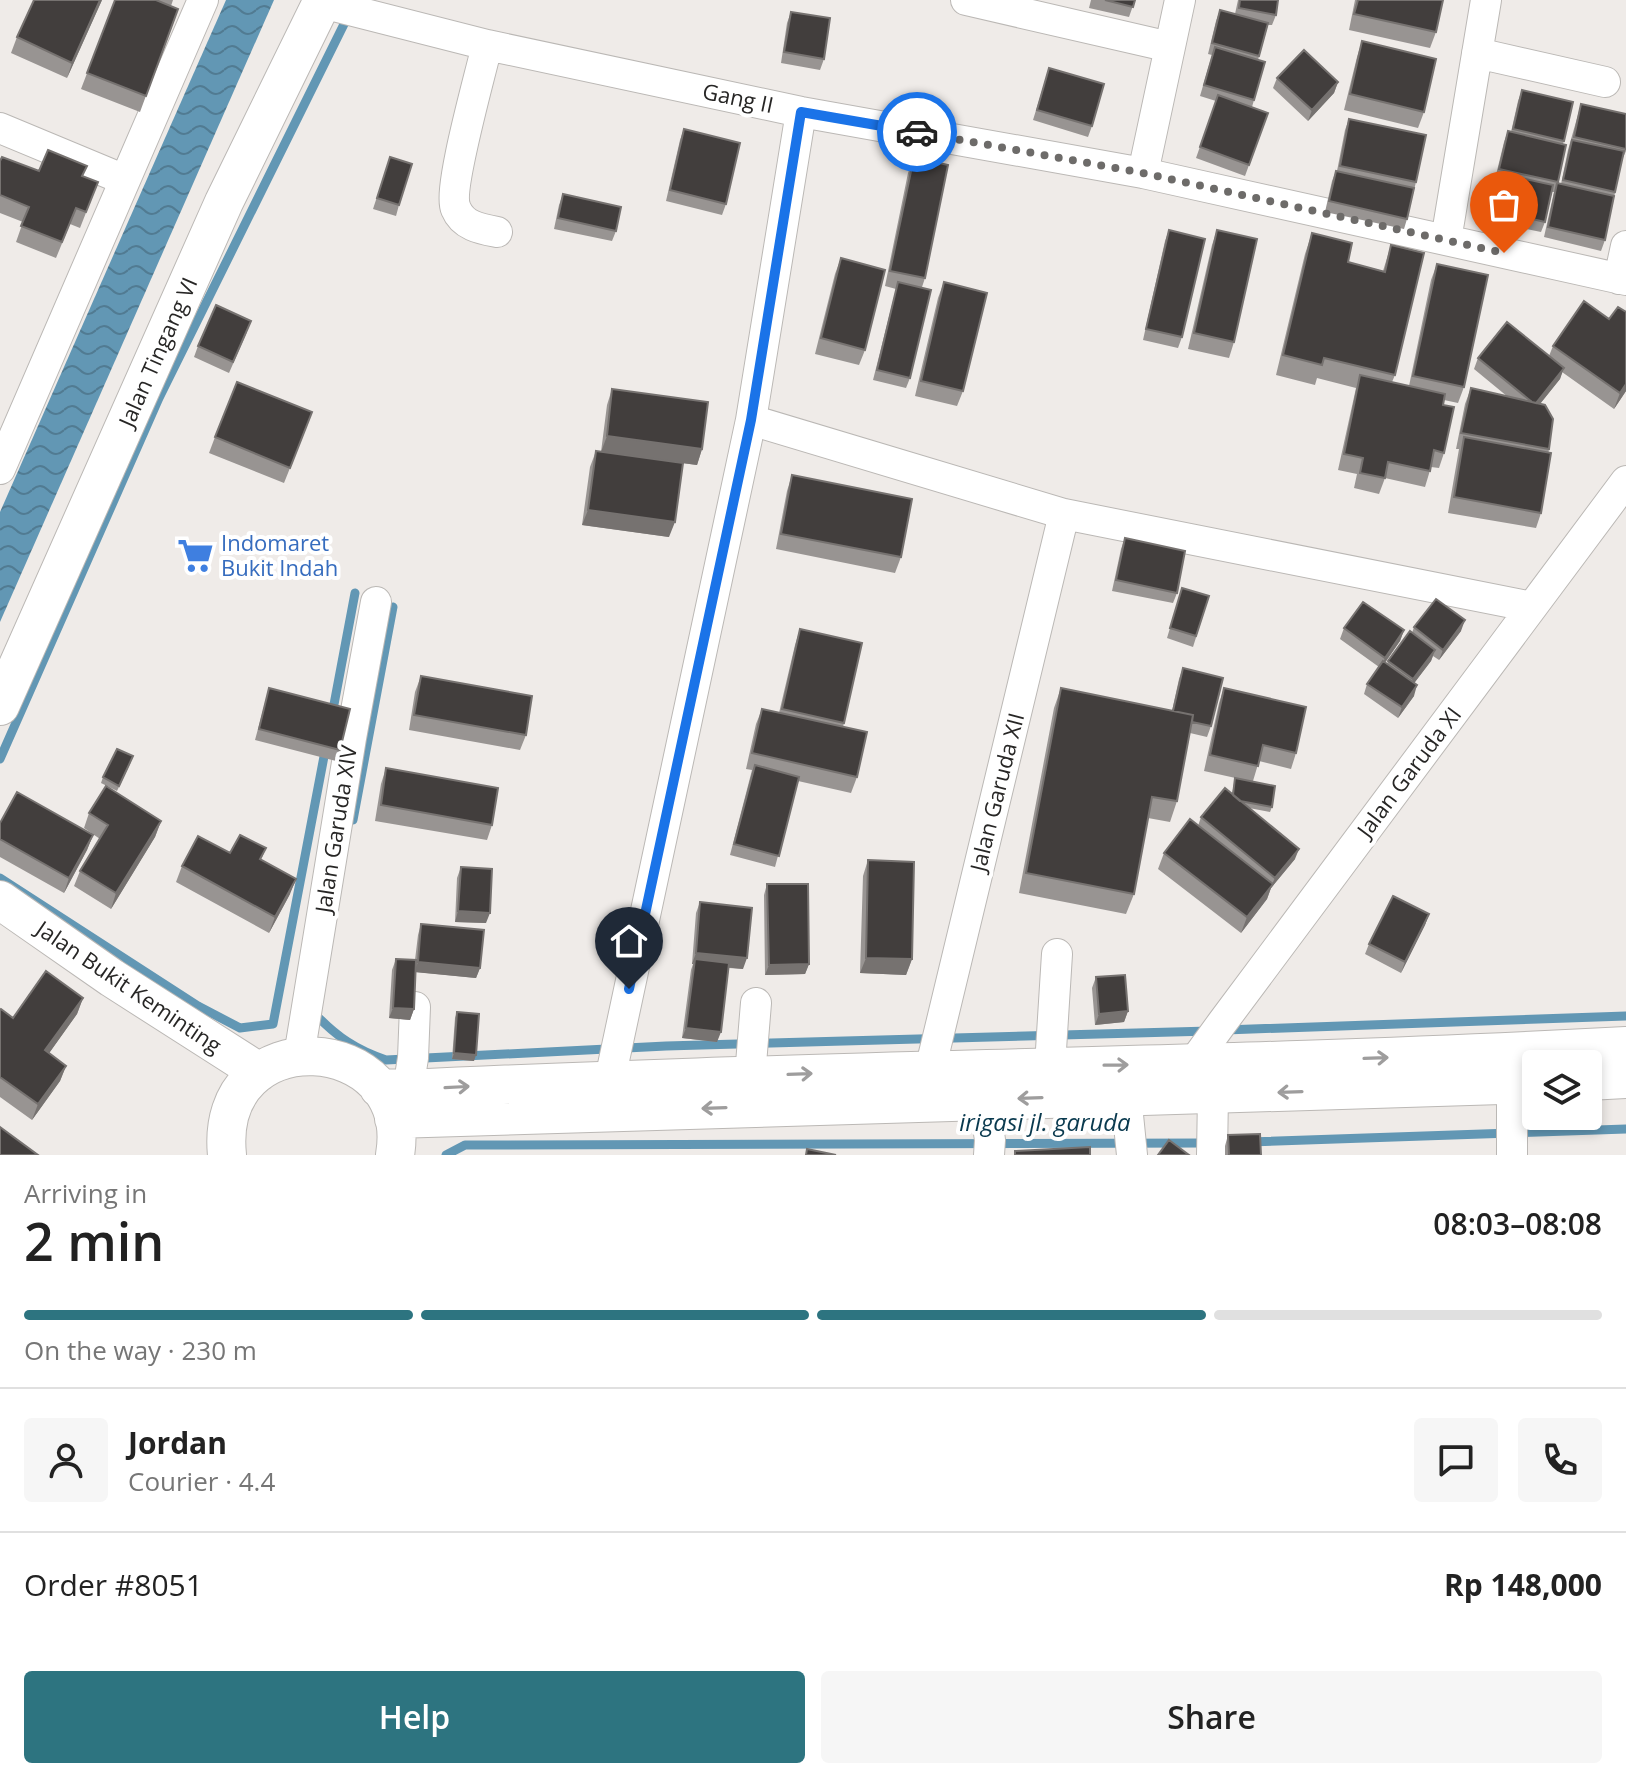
<!DOCTYPE html>
<meta charset="utf-8">
<style>
:root{--surface:#fff;--page:#f6f6f6;--text:#222;--muted:#767676;--line:#e0e0e0;--accent:#2d7480}
body{margin:0;font-family:"Open Sans",sans-serif;background:var(--page);color:var(--text);height:100vh;display:flex;flex-direction:column;font-size:30px;white-space:nowrap}
*{box-sizing:border-box;margin:0}
p{font-size:26px;color:var(--muted)}
.icon{flex:none;width:44px;height:44px;fill:none;stroke:currentColor;stroke-width:2;stroke-linecap:round;stroke-linejoin:round}
.map{position:relative;height:1155px;overflow:hidden}
.panel{display:flex;flex-direction:column;background:var(--surface);flex:1}
.panel>*{flex:none}
.tools{position:absolute;left:1522px;top:1050px;display:grid;gap:16px}
.tools a{display:grid;place-items:center;width:80px;height:80px;border-radius:8px;background:var(--surface);box-shadow:0 4px 12px #0003;font-size:40px}
.pin{position:absolute;display:grid;place-items:center;width:68px;height:68px;color:#fff;margin:-82px -34px;border-radius:50% 50% 50% 0;rotate:-45deg;box-shadow:0 0 8px #0007}
.pin .icon{rotate:45deg}
.courier{position:absolute;display:grid;place-items:center;width:80px;height:80px;margin:-40px;border:6px solid #1a73e8;border-radius:50%;background:#fff;color:#222;box-shadow:0 2px 10px #0007}
.headline em{font-style:normal;font-weight:600}
.headline div{display:flex;flex-direction:column-reverse}
.headline{display:flex;align-items:center;justify-content:space-between;height:136px;padding:0 24px}
h1{font-size:52px;font-weight:600;line-height:60px}
.bar{display:grid;grid-template-columns:repeat(4,1fr);gap:12px 8px;align-content:center;height:96px;padding:0 24px}
.bar i{height:10px;border-radius:6px;background:var(--line)}
.bar .on{background:var(--accent)}
.bar p{grid-column:span 4}
.line{display:flex;align-items:center;gap:20px;padding:0 24px;border-top:2px solid var(--line)}
.line div{flex:1}
.round{display:grid;place-items:center;flex:none;width:84px;height:84px;border-radius:8px;background:var(--page)}
.button{display:flex;gap:16px;margin-top:auto;padding:16px 24px}
.button a{flex:1;height:92px;border-radius:8px;background:var(--accent);color:#fff;font-size:32px;font-weight:600;line-height:92px;text-align:center}
.button a+a{background:var(--page);color:var(--text)}
.map>svg:first-child{display:block}
.water{fill:url(#water-waves)}
.lines{fill:none;stroke-linecap:round;stroke-linejoin:round}
.stream{stroke:#6297b4;stroke-width:9}
.minor-casing{stroke:#bbb8b5;stroke-width:32}
.major-casing{stroke:#bbb8b5;stroke-width:40}
.minor{stroke:#fff;stroke-width:30}
.major{stroke:#fff;stroke-width:38}
.wall{fill:#989492}
.shaded-wall{fill:#767270}
.building{fill:#423e3d;stroke:#767270;stroke-width:2}
.oneway{stroke:#9e9d9d}
.done{stroke:#6d6b69;stroke-width:8;stroke-dasharray:0 14.4}
.route{stroke:#1a73e8;stroke-width:10}
.labels{text-anchor:middle;stroke-width:8;stroke-linejoin:round;paint-order:stroke}
.street-label{font-size:22px;fill:#272625;stroke:#fff}
.shop-label{font-size:22px;fill:#366cbe;stroke:#fff;text-anchor:start}
.water-label{font-size:24px;font-style:italic;fill:#09394e;stroke:#fff}
</style>
<div class="map">
<svg width="1626" height="1155" viewBox="0 0 1626 1155">
<defs>
<pattern id="water-waves" width="16" height="10" patternUnits="userSpaceOnUse" patternTransform="scale(2)"><rect width="16" height="10" fill="#6297b4"/><path d="M0 5q4-4 8 0t8 0" fill="none" stroke="#517b92"/></pattern>
</defs>
<rect width="100%" height="100%" fill="#efebe8"/>
<path class="water" d="M226,0h48l-274,622v-110z"/>
<g class="lines">
<path class="stream" d="M332,715l23,-122
M0,759l159,-361 190,-384
M353,820l40,-213
M0,878l198,128 42,22 33,-4 53,-278
M316,1011l-1,3c22,23 41,36 71,46l280,-14 544,-15
M1225,1030l401,-14
M1250,1142l376,-13
M446,1155l19,-10 742,-2"/>
<defs>
<path id="minor" d="M966,0l204,47
M322,3l165,42 314,67 342,61 483,107
M487,45c-6,28 -40,145 -31,164 7,17 25,20 41,23
M1477,53l128,29
M0,128l125,52
M1143,173l37,-173
M1446,240l40,-240
M1619,279l7,-33
M751,420l313,94 468,93
M0,469l203,-469
M299,1056l52,-318 25,-136
M1050,1066l7,-112
M930,1070l134,-556
M750,1076l6,-73
M610,1079l141,-659 50,-308
M1191,1080l2,-17 29,-40 404,-542
M408,1089l5,-31 2,-51
M1126,1095l6,60
M984,1099l6,41 -1,15
M1212,1155l1,-60
M1512,1155v-70"/>
<path id="major" d="M0,706l224,-504 99,-202
M0,900l112,78 147,94
M1588,1081l38,-2
M379,1088l29,1c406,-20 812,-21 1218,-43
M394,1119l1142,-35
M227,1155c-14,-138 189,-125 168,0"/>
</defs>
<use href="#minor" class="minor-casing"/>
<use href="#major" class="major-casing"/>
<use href="#minor" class="minor"/>
<use href="#major" class="major"/>
</g>
<path class="wall" d="M102,0l-35,78 -56,-25 6,-16z
M115,0h58l-2,6 7,3 -38,103 -59,-23z
M1091,0h44l-6,17 -40,-9z
M1238,0h40l-2,15 -4,10h-4l-10,35 7,2 -13,45 16,6 -23,63 -49,-18 20,-57 -16,-5 12,-41 -4,-1 8,-33 4,-11 15,4z
M1355,0h88l-7,32 -6,16 -81,-18z
M791,12l33,47 -4,11 -39,-7 6,-40z
M1362,41l62,71 -6,16 -74,-18 13,-53z
M1049,68l43,58 -4,11 -55,-17z
M1277,78l61,4 -4,11 -26,28 -35,-33z
M1522,90l42,51 -1,3 3,1 -8,38 3,1 7,-34 13,-46 45,10v37l-4,9 -17,80 -4,11 -57,-14 10,-45h-2l-7,30 -4,10 -47,-10 10,-41 -9,-2 9,-37 4,-11 3,1 7,-31z
M1349,119l67,63 -9,37 -3,10 -79,-17 7,-31 4,-10h1l8,-41z
M684,129l42,75 -4,11 -56,-14 14,-61z
M390,157l9,48 -3,11 -23,-7z
M914,157l11,121 -3,9 -12,91 -4,10 -33,-8 23,-91 -11,-3 23,-113z
M0,161l39,10 44,5 15,6 -18,46 -10,-4 -14,34 -40,-16 7,-20 -23,-9z
M563,194l53,37 -4,10 -58,-12 5,-24z
M1169,230l13,107 -4,11 -35,-8 22,-99z
M1217,230l17,112 -5,16 -41,-9 24,-104z
M1312,233l36,29 35,9 8,-26 4,130 -3,7 17,4 22,-106 6,-16 27,123 -6,16 -14,-3v53l-5,15 -8,-1 -6,20 -40,-9 -6,16 -25,-6 3,-14 -19,-4 18,-82 -39,-10 -2,7 -39,-10 29,-121z
M841,258l24,92 -6,15 -44,-11 20,-80z
M944,282l19,109 -6,15 -42,-10 23,-98z
M247,332l-18,41 -35,-16 4,-11z
M1553,346l73,45 -12,18 -52,-37 -2,7 -20,25 9,45 -8,64 -5,15 -88,-15 11,-64h-3l9,-45 6,-16 37,9 -34,-28 4,-11 71,-2z
M612,389l90,60 -5,16 -53,-7 25,79 -87,-12 8,-58 6,-16 5,1 6,-47z
M306,428l-22,55 -75,-30 6,-16z
M792,475l109,82 -6,16 -119,-24 11,-58z
M1125,538l52,55 -4,10 -61,-12 9,-42z
M1182,588l27,8 -16,51 -26,-9z
M1414,627l47,4 -22,29 -6,-4 -2,5 -17,22v13l-16,22 -34,-24 3,-10 12,-17 -39,-28 4,-11 60,2 -4,11 -15,22 2,1 1,-3 24,-28z
M800,629l44,94 -1,4 14,50 -6,16 -53,-12 -23,86 -45,-12 22,-85 -6,-1 10,-45 6,-15 17,4 16,-68z
M1183,668l28,58 -4,11 -17,-4 -13,68 -7,21 -22,-4 -14,76 -8,20 -107,-21 35,-185 7,-20 111,23 7,-32z
M421,676l105,59 -6,15 -111,-20 6,-38z
M269,688l71,62 -4,11 -81,-21z
M1224,688l72,65 -5,16 -32,-8 -6,20 19,26 -2,5 -21,-4 46,51 -24,29 -4,11 -26,34 -83,-64 6,-16 34,-27 3,-9 31,-23 3,-16 5,1 -36,-8 15,-68z
M131,762l-14,29 -16,-8 2,-6z
M386,768l106,57 -5,15 -112,-19 6,-37z
M89,813l72,8 -6,16 -44,72 -37,-23 6,-15 20,-32 -16,-11z
M0,823l93,12 -6,15 -23,43 -64,-36z
M266,848l-5,12 29,34 -21,39 -93,-51 6,-16 48,-13z
M868,860l44,99 -6,16 -46,-2 3,-97z
M461,867l25,56 -31,-1 2,-44z
M767,884l42,80 -4,10 -40,1 -1,-80z
M700,902l43,67 -14,-1 -12,74 -35,-4 9,-68 2,-6h-1l4,-51z
M1429,914l-4,11 -24,48 -36,-19 4,-10z
M421,924l59,44 -4,10 -60,-6 -2,37 -4,11 -21,-2 3,-48 4,-11 19,1 3,-25z
M1096,977l32,34 -4,11 -29,3 -3,-37z
M83,998l-6,16 -28,39 17,13 -6,15 -28,39 -32,-23v-87l13,8z
M457,1012l17,49 -22,-2 3,-41z
M1228,1135l33,20h-36v-9z"/>
<path class="shaded-wall" d="M100,0h2l-35,78 5,-15z
M1338,82l-4,11 -26,28 4,-11z
M1564,368l-4,11 -29,36 4,-11z
M1626,384v7l-12,18 6,-16z
M607,436l95,13 -5,16 -96,-13z
M588,510l87,12 -6,15 -87,-12z
M1465,620l-4,11 -22,29 4,-10z
M1404,630l-4,11 -19,27 4,-10z
M1435,650l-4,11 -22,29 4,-11z
M1417,685l-3,11 -16,22 4,-11z
M161,821l-6,16 -44,72 5,-16z
M93,835l-6,15 -23,43 5,-15z
M1299,849l-4,10 -24,29 -4,11 -26,34 6,-16 25,-33 3,-6z
M296,879l-6,15 -21,39 6,-16z
M458,911l32,2 -4,10 -31,-1z
M1429,914l-4,11 -24,48 4,-11z
M696,953l51,5 -4,11 -49,-5 1,-5 -2,5h-1z
M866,958l46,1 -6,16 -46,-2z
M418,962l62,6 -4,10 -62,-6z
M809,964l-4,10 -40,1 4,-10z
M83,998l-6,16 -37,52 5,-16z
M393,1008l21,1 -4,11 -21,-2z
M1128,1011l-4,11 -29,3 4,-11z
M686,1028l35,4 -4,10 -35,-4z
M454,1053l22,2 -2,6 -22,-2z
M66,1066l-6,15 -28,39 6,-16z"/>
<path class="building" d="M34,0h66l-28,63 -55,-26z
M115,0h41l22,9 -32,87 -59,-23z
M1105,0h30l-2,7z
M1240,0h38l-2,15 -37,-7z
M1358,0h85l-7,32 -82,-18z
M1220,10l48,13 -9,33 -47,-13z
M791,12l39,6 -6,41 -40,-7z
M1362,41l74,18 -12,53 -74,-18z
M1215,47l50,15 -11,38 -50,-15z
M1304,50l34,32 -26,28 -35,-32z
M1049,68l55,16 -12,42 -55,-16z
M1522,90l51,12 -9,39 -51,-12z
M1218,95l50,18 -19,52 -49,-18z
M1581,104l45,10v35l-52,-12z
M1349,119l77,16 -10,47 -76,-16z
M684,129l56,14 -14,61 -56,-14z
M1508,131l58,14 -8,37 -59,-13z
M1572,140l52,11 -9,41 -52,-12z
M48,150l39,16 -5,10 16,6 -12,30 -10,-4 -14,34 -41,-16 8,-19 -29,-12v-34l2,-4 37,14z
M390,157l22,7 -13,41 -22,-7z
M914,157l34,8 -23,113 -35,-7z
M1336,171l78,17 -7,31 -78,-18z
M1506,175l47,10 -8,37 -47,-11z
M1557,183l57,13 -9,44 -57,-13z
M563,194l58,13 -5,24 -58,-13z
M1169,230l36,9 -23,98 -36,-8z
M1217,230l40,9 -23,103 -40,-9z
M1312,233l40,10 -4,19 37,10 6,-27 33,8 -29,122 -71,-17 -2,7 -39,-10z
M841,258l44,12 -20,80 -44,-12z
M1437,264l51,11 -24,112 -51,-11z
M898,282l33,8 -21,88 -33,-8z
M944,282l43,11 -24,98 -42,-10z
M1584,301l25,18 9,-12 8,5v72l-6,9 -67,-47z
M216,305l35,16 -18,41 -35,-16z
M1507,322l57,46 -28,35 -4,-1 -54,-44z
M1360,375l85,19 -2,11 11,2 -10,46 -10,-3 -4,21 -42,-9 -3,16 -25,-5 3,-15 -19,-4z
M237,382l75,30 -22,56 -75,-31z
M1471,388l74,17 8,14 -4,30 -88,-16z
M612,389l96,13 -6,47 -95,-13z
M1464,437l87,16 -10,60 -87,-16z
M596,451l87,12 -8,59 -87,-12z
M792,475l120,24 -11,58 -120,-23z
M1125,538l60,13 -8,42 -61,-13z
M1182,588l27,8 -13,40 -26,-8z
M1436,599l29,21 -22,30 -29,-23z
M1363,602l41,28 -19,28 -41,-30z
M800,629l62,14 -18,80 -62,-14z
M1410,631l25,19 -22,29 -25,-18z
M1383,661l34,24 -15,22 -35,-23z
M1183,668l40,10 -12,48 -19,-4 1,-7 -20,-4z
M421,676l111,20 -6,39 -112,-20z
M269,688l81,21 -10,41 -81,-21z
M1061,688l132,27 -16,86 -25,-4 -18,97 -108,-21z
M1224,688l82,19 -10,46 -33,-8 -5,21 -48,-11z
M762,709l105,23 -10,45 -105,-24z
M117,749l16,7 -14,30 -16,-9z
M755,765l44,12 -20,79 -45,-12z
M386,768l112,20 -6,37 -111,-20z
M1235,778l40,8 -3,21 -32,-6 -7,-6z
M106,786l55,35 -45,72 -36,-22 28,-46 -19,-12z
M1225,788l74,61 -24,29 -74,-61z
M17,792l76,43 -24,43 -69,-39v-16z
M1190,819l83,65 -26,33 -83,-64z
M240,835l26,13 -6,11 36,20 -21,38 -93,-51 16,-30 32,17z
M868,860l46,2 -2,97 -46,-1z
M461,867l31,2 -2,44 -32,-2z
M767,884h41l1,80 -40,1z
M1393,896l36,18 -24,48 -36,-18z
M700,902l52,6 -5,50 -51,-5z
M421,924l63,6 -4,38 -62,-6z
M396,959l20,1 -2,49 -21,-1z
M695,959l34,4 -8,69 -35,-4z
M46,971l37,27 -38,52 21,16 -28,38 -38,-27v-67l1,-1 12,9z
M1125,975l3,36 -29,3 -3,-37z
M457,1012l22,2 -3,41 -22,-2z
M0,1127l38,28h-38z
M1260,1134l1,21h-32l-1,-20z
M1169,1140l20,15h-31z
M1090,1147v8h-75v-4z
M807,1149l29,6h-30z"/>
<defs><path id="oneway-shaft" d="M-6 0H5M1.5-3L5.5 0L1.5 3" fill="none" stroke-width="1.6" stroke-linecap="round" stroke-linejoin="round" transform="scale(2)"/></defs>
<g class="oneway">
<use href="#oneway-shaft" transform="translate(1376 1058) rotate(-2)"/>
<use href="#oneway-shaft" transform="translate(1116 1065) rotate(-1)"/>
<use href="#oneway-shaft" transform="translate(800 1074) rotate(-2)"/>
<use href="#oneway-shaft" transform="translate(457 1087) rotate(-3)"/>
<use href="#oneway-shaft" transform="translate(1290 1092) rotate(178)"/>
<use href="#oneway-shaft" transform="translate(1030 1098) rotate(178)"/>
<use href="#oneway-shaft" transform="translate(714 1108) rotate(178)"/>
</g>
<g class="lines">
<path class="done" d="M917,132l226,41 361,80"/>
<path class="route" d="M629,989l122,-569 50,-308 116,20"/>
</g>
<defs>
<symbol id="supermarket-bare" viewBox="-9 -9 18 18"><path d="M-6-5.5h2.5l.6 2H6L4.5 2H-2.5L-4.4-4H-6ZM-1.5 3.2a1.3 1.3 0 1 0 .1 0ZM3 3.2a1.3 1.3 0 1 0 .1 0Z" fill="#3f7fe0" stroke="#fff" stroke-width="2.5" paint-order="stroke"/></symbol>
</defs>
<g fill-rule="evenodd">
<use href="#supermarket-bare" x="170" y="530" width="51" height="51"/>
</g>
<g class="labels">
<g class="street-label">
<text transform="translate(738 98) rotate(12)" y="8">Gang II</text>
<text transform="translate(158 352) rotate(-66)" y="8">Jalan Tingang VI</text>
<text transform="translate(1409 772) rotate(-53)" y="8">Jalan Garuda XI</text>
<text transform="translate(997 792) rotate(-76)" y="8">Jalan Garuda XII</text>
<text transform="translate(336 829) rotate(-81)" y="8">Jalan Garuda XIV</text>
<text transform="translate(129 987) rotate(34)" y="8">Jalan Bukit Keminting</text>
</g>
<g class="shop-label">
<text x="221" y="551">Indomaret<tspan x="221" dy="25">Bukit Indah</tspan></text>
</g>
<g class="water-label">
<text x="1045" y="1131">irigasi jl. garuda</text>
</g>
</g>
</svg>
<div class="tools">
<a><svg class="icon" aria-label="layers" viewBox="0 0 24 24"><path d="M12 4l9 5-9 5-9-5zM3 14l9 5 9-5"/></svg></a>
</div>
<div class="pin" style="left:1504px;top:253px;background:#ea580c"><svg class="icon" aria-label="bag" viewBox="0 0 24 24"><path d="M5 8h14l-1 12H6zM9 8a3 3 0 0 1 6 0"/></svg></div>
<div class="pin" style="left:629px;top:989px;background:#1f2937"><svg class="icon" aria-label="home" viewBox="0 0 24 24"><path d="M3 11l9-7 9 7M6 9v11h12V9"/></svg></div>
<div class="courier" style="left:917px;top:132px"><svg class="icon" aria-label="car" viewBox="0 0 24 24"><path d="M5 17H2v-5l4-1 3-4h7l3 4 3 1v5h-3M9 17h6M6 11h13"/><circle cx="7" cy="17" r="2"/><circle cx="17" cy="17" r="2"/></svg></div>
</div>
<section class="panel">
<div class="headline"><div><h1>2 min</h1><p>Arriving in</p></div><em>08:03–08:08</em></div>
<div class="bar"><i class="on"></i><i class="on"></i><i class="on"></i><i></i><p>On the way · 230 m</p></div>
<div class="line" style="height:144px"><a class="round"><svg class="icon" aria-label="person" viewBox="0 0 24 24"><circle cx="12" cy="8" r="4"/><path d="M4 21q1-7 8-7t8 7"/></svg></a><div><b>Jordan</b><p>Courier · 4.4</p></div><a class="round"><svg class="icon" aria-label="chat" viewBox="0 0 24 24"><path d="M4 5h16v11H9l-5 4z"/></svg></a><a class="round"><svg class="icon" aria-label="phone" viewBox="0 0 24 24"><path d="M5 4h4l2 5-3 2q2 4 5 5l2-3 5 2v4C11 20 4 13 5 4z"/></svg></a></div>
<div class="line" style="height:104px"><div>Order #8051</div><b>Rp 148,000</b></div>
<div class="button"><a>Help</a><a>Share</a></div>
</section>
